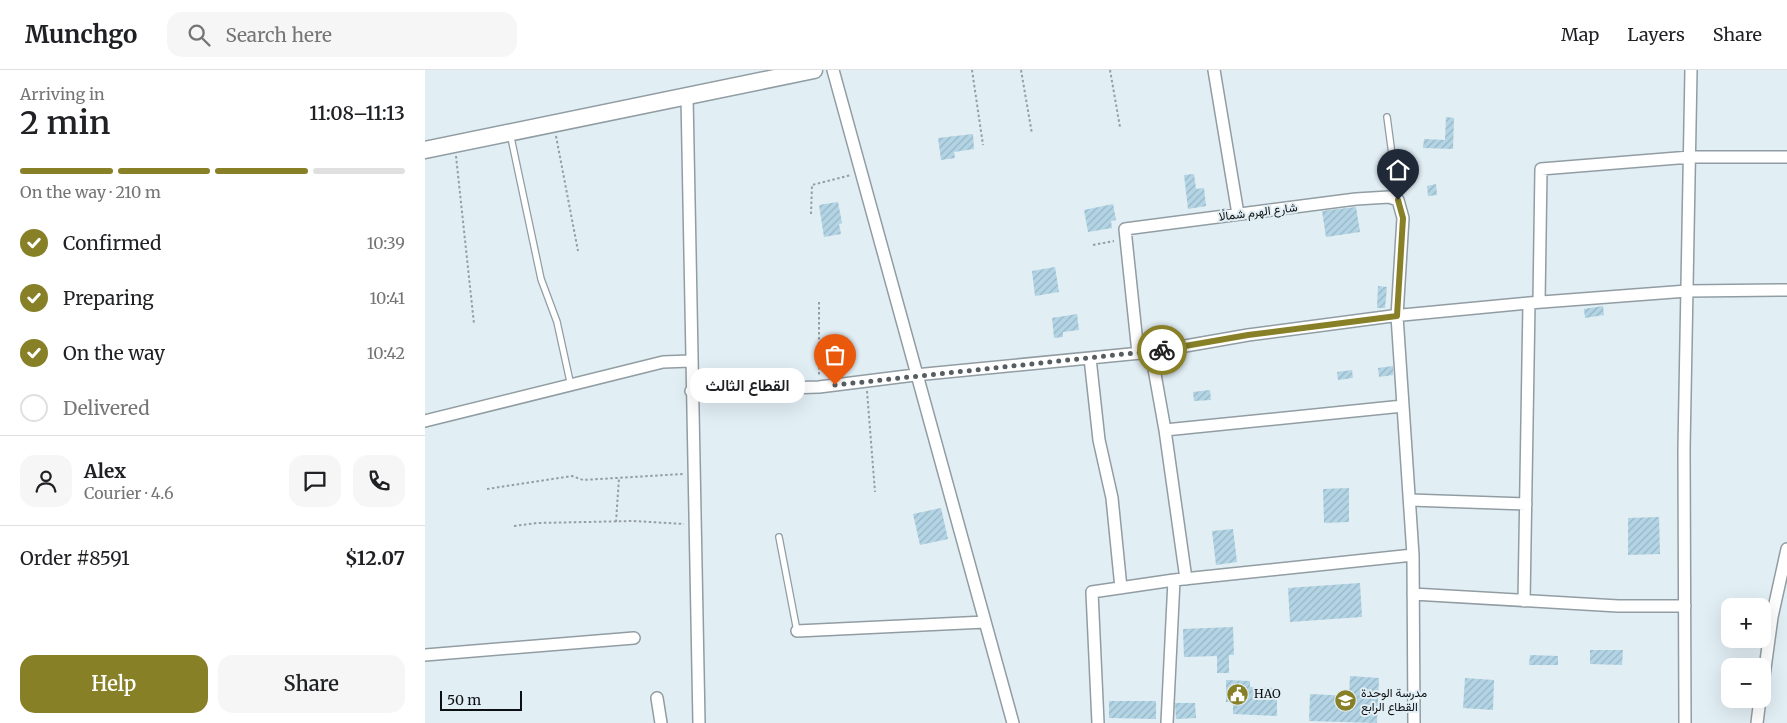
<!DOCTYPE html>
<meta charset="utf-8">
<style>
:root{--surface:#fff;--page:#f6f6f6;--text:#202124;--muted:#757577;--line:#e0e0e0;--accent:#878027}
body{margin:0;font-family:Merriweather,Vazirmatn,serif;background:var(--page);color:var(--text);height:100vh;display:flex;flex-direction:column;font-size:19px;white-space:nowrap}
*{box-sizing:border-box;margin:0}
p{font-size:16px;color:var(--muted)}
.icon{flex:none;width:28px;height:28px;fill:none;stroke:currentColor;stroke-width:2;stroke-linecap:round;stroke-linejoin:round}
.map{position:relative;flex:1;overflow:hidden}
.side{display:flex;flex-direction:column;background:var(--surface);width:425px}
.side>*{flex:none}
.controls{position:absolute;left:1296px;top:528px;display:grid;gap:10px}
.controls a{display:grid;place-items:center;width:50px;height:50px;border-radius:10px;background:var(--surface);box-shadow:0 5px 20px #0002;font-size:25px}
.scale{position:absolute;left:15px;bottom:12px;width:82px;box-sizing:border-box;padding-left:5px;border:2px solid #0c1012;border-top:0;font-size:14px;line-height:18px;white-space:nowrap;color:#0c1012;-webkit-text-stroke:4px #e1eef4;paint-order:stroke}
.pin{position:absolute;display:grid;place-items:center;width:42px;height:42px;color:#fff;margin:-51px -21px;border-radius:50% 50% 50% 0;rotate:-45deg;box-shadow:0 0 5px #0007}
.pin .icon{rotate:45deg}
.courier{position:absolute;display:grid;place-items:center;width:50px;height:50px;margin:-25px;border:4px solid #878027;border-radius:50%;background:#fff;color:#222;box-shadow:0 1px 6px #0007}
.bubble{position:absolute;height:35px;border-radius:15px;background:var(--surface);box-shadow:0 5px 20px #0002;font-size:16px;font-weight:600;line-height:35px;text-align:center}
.head em{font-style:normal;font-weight:600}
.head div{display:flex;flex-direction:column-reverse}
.head{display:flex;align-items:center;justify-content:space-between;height:85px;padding:0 20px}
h1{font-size:32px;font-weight:600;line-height:38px}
.bar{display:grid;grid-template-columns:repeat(4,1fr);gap:8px 5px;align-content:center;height:60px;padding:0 20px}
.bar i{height:6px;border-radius:4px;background:var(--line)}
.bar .active{background:var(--accent)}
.bar p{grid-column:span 4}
.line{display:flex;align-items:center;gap:12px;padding:0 20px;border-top:1px solid var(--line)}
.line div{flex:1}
.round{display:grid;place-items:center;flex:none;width:52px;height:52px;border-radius:15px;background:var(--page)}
ol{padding:0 20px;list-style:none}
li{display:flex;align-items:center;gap:15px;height:55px}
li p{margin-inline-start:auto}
li .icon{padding:5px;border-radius:50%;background:var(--accent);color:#fff;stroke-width:4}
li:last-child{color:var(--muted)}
li i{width:28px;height:28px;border:2px solid var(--line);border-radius:50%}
.button{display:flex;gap:10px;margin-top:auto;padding:10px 20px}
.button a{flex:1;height:58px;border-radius:15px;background:var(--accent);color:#fff;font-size:20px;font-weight:600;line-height:58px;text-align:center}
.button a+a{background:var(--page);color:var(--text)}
header{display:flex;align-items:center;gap:30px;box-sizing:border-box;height:70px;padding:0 25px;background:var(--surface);border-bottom:1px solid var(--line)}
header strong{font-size:24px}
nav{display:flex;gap:28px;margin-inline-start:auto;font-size:18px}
.search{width:350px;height:45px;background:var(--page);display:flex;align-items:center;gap:12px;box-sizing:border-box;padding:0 18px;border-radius:15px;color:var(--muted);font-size:19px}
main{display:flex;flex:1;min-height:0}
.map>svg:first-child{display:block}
.building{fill:url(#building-hatch)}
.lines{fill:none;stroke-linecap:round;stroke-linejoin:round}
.lane-casing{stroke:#919da3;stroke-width:8}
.street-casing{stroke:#919da3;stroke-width:14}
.secondary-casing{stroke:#919da3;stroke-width:19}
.path{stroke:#959fa3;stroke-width:2;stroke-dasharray:2.5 2.5;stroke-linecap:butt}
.lane{stroke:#fff;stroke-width:5.5}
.street{stroke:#fff;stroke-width:11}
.secondary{stroke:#fff;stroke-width:16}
.done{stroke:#575e61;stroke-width:5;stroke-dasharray:0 9}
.route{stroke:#878027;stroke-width:6}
.labels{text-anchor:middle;stroke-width:4;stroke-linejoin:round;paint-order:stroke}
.street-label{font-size:12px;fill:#0c1012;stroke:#e1eef4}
.poi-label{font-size:12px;fill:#0c1012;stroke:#e1eef4;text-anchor:start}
</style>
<header>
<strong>Munchgo</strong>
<div class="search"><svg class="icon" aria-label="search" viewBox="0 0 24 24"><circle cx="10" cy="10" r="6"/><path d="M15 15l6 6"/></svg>Search here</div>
<nav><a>Map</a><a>Layers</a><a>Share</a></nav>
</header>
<main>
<section class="side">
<div class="head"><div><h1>2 min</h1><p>Arriving in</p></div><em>11:08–11:13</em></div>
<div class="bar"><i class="active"></i><i class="active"></i><i class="active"></i><i></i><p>On the way · 210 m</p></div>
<ol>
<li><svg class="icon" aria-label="check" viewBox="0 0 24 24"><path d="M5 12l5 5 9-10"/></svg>Confirmed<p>10:39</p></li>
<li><svg class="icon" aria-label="check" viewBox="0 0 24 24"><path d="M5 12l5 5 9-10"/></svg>Preparing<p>10:41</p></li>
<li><svg class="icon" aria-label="check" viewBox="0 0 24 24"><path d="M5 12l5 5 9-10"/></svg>On the way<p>10:42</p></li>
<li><i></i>Delivered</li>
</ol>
<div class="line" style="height:90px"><a class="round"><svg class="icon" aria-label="person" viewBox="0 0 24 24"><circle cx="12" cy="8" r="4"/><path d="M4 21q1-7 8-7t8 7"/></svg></a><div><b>Alex</b><p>Courier · 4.6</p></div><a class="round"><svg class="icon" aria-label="chat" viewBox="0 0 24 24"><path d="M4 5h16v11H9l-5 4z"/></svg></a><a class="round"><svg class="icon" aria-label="phone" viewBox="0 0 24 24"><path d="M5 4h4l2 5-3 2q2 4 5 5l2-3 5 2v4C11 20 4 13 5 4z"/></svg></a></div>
<div class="line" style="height:65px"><div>Order #8591</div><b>$12.07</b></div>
<div class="button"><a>Help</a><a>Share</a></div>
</section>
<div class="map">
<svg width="1362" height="653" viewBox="0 0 1362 653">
<defs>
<pattern id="building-hatch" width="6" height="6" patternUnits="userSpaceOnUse" patternTransform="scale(1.25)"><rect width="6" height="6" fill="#b2d4e4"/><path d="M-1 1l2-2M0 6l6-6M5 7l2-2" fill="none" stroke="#98b5c3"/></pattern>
</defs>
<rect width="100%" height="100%" fill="#e1eef4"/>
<path class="building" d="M1021,47l8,1 -1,31 -30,-1 1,-9 21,1z
M548,64l1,15 -20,3 1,6 -14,2 -3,-22z
M769,104l2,15 8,-1 2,18 -18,3 -4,-34z
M1011,114l1,11 -9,1 -1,-10z
M413,132l4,21 -3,1 2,10 -17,3 -5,-32z
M688,134l3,16 -5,1 1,7 -24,4 -4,-22z
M931,137l4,25 -34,5 -4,-26z
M630,197l4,25 -24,4 -3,-25z
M953,216l9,1 -2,21h-8z
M1178,236l1,9 -19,3 -1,-9z
M652,244l2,16 -16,2v5l-9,1 -2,-20z
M968,296v9l-14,2 -1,-9z
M927,300l1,8 -15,2 -1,-8z
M785,320l1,10 -17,1 -1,-9z
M924,418v34l-25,1 -1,-34z
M516,438l7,31 -28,6 -7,-31z
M1234,447l1,37 -32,1v-37z
M808,459l4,33 -21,3 -4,-34z
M935,513l2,34 -72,5 -2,-34z
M808,557l1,28h-5v18h-12v-17l-33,1 -1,-28z
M1165,580h33l-1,15 -32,-1z
M1105,585l28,1v9h-29z
M925,606l29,2 -2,45 -68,-2 1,-27 39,2z
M1040,608l29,2 -1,30 -30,-2z
M801,610l24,1v6l27,1v28l-44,-2v-12h-7z
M684,631h47v18l-47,-1z
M750,633h20l1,15 -20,1z"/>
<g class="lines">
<defs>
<path id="lane" d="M962,47l11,82
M85,63l31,146 16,43 14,64
M354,467l18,94"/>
<path id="street" d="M408,0l180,653
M789,0l24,144
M262,26l12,627
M1114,232l2,-133 149,-12h97
M726,282l14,78 21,149
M713,283l-13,-124 231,-30 33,-2 9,3 5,18 -6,98 16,239 1,168
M665,288l9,82 13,58 9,90
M266,321l128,-4 96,-12 236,-23 97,-17 144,-19 137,-13 158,-12 100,-1
M0,351l238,-59 27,-1
M740,360l238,-24
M985,430l116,4
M988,524l205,12h67
M1099,531l5,-298
M372,561l188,-9
M0,585l209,-17
M1338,613l9,-66 15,-68
M232,628l4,25
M673,653l-6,-131 82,-12 239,-25
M742,653l7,-143
M1260,653l-1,-274 7,-379
M1332,653l3,-24"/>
<path id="secondary" d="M0,80l389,-80"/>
</defs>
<use href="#lane" class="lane-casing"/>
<use href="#street" class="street-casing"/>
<use href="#secondary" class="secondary-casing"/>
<path class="path" d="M547,0l11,75
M596,0l11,64
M685,0l10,57
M131,66l22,115
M31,86l18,168
M386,144l1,-29 39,-10
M668,175l21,-4
M394,232v73
M442,321l8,101
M62,419l85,-13 11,4 100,-6
M191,452l3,-44
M89,456l23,-3 97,-2 50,3"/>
<use href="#lane" class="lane"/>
<use href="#street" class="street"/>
<use href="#secondary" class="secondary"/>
</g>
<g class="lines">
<path class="done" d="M410,315l327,-35"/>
<path class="route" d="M737,280l86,-15 149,-19 6,-98 -5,-18"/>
</g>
<defs>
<symbol id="civic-disc" viewBox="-11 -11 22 22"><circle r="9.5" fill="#878027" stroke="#e1eef4"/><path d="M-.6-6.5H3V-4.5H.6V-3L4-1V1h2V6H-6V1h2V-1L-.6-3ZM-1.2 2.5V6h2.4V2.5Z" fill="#fff"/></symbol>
<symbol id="school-disc" viewBox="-11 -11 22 22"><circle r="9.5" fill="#878027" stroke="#e1eef4"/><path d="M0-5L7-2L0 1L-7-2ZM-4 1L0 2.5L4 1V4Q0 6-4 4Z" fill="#fff"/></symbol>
</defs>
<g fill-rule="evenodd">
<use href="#civic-disc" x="800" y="612" width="25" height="25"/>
<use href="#school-disc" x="908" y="618" width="25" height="25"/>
</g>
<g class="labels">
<g class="street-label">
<text transform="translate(833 142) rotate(-7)" y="4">شارع الهرم شمالًا</text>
</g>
<g class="poi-label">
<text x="936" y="627">مدرسة الوحدة<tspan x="936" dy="14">القطاع الرابع</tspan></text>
<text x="829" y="628">HAO</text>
</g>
</g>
</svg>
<div class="controls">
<a>+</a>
<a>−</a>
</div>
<div class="scale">50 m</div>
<div class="pin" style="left:410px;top:315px;background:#ea580c"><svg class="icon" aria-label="bag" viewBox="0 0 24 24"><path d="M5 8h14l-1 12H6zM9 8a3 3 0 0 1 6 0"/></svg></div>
<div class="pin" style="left:973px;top:130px;background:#1f2937"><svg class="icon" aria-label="home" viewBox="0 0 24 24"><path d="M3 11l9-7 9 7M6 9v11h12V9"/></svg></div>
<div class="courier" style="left:737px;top:280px"><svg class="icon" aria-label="bike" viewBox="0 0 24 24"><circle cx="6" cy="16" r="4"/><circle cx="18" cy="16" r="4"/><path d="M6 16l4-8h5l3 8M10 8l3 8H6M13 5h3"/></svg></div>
<div class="bubble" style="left:265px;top:298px;width:115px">القطاع الثالث</div>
</div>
</main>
